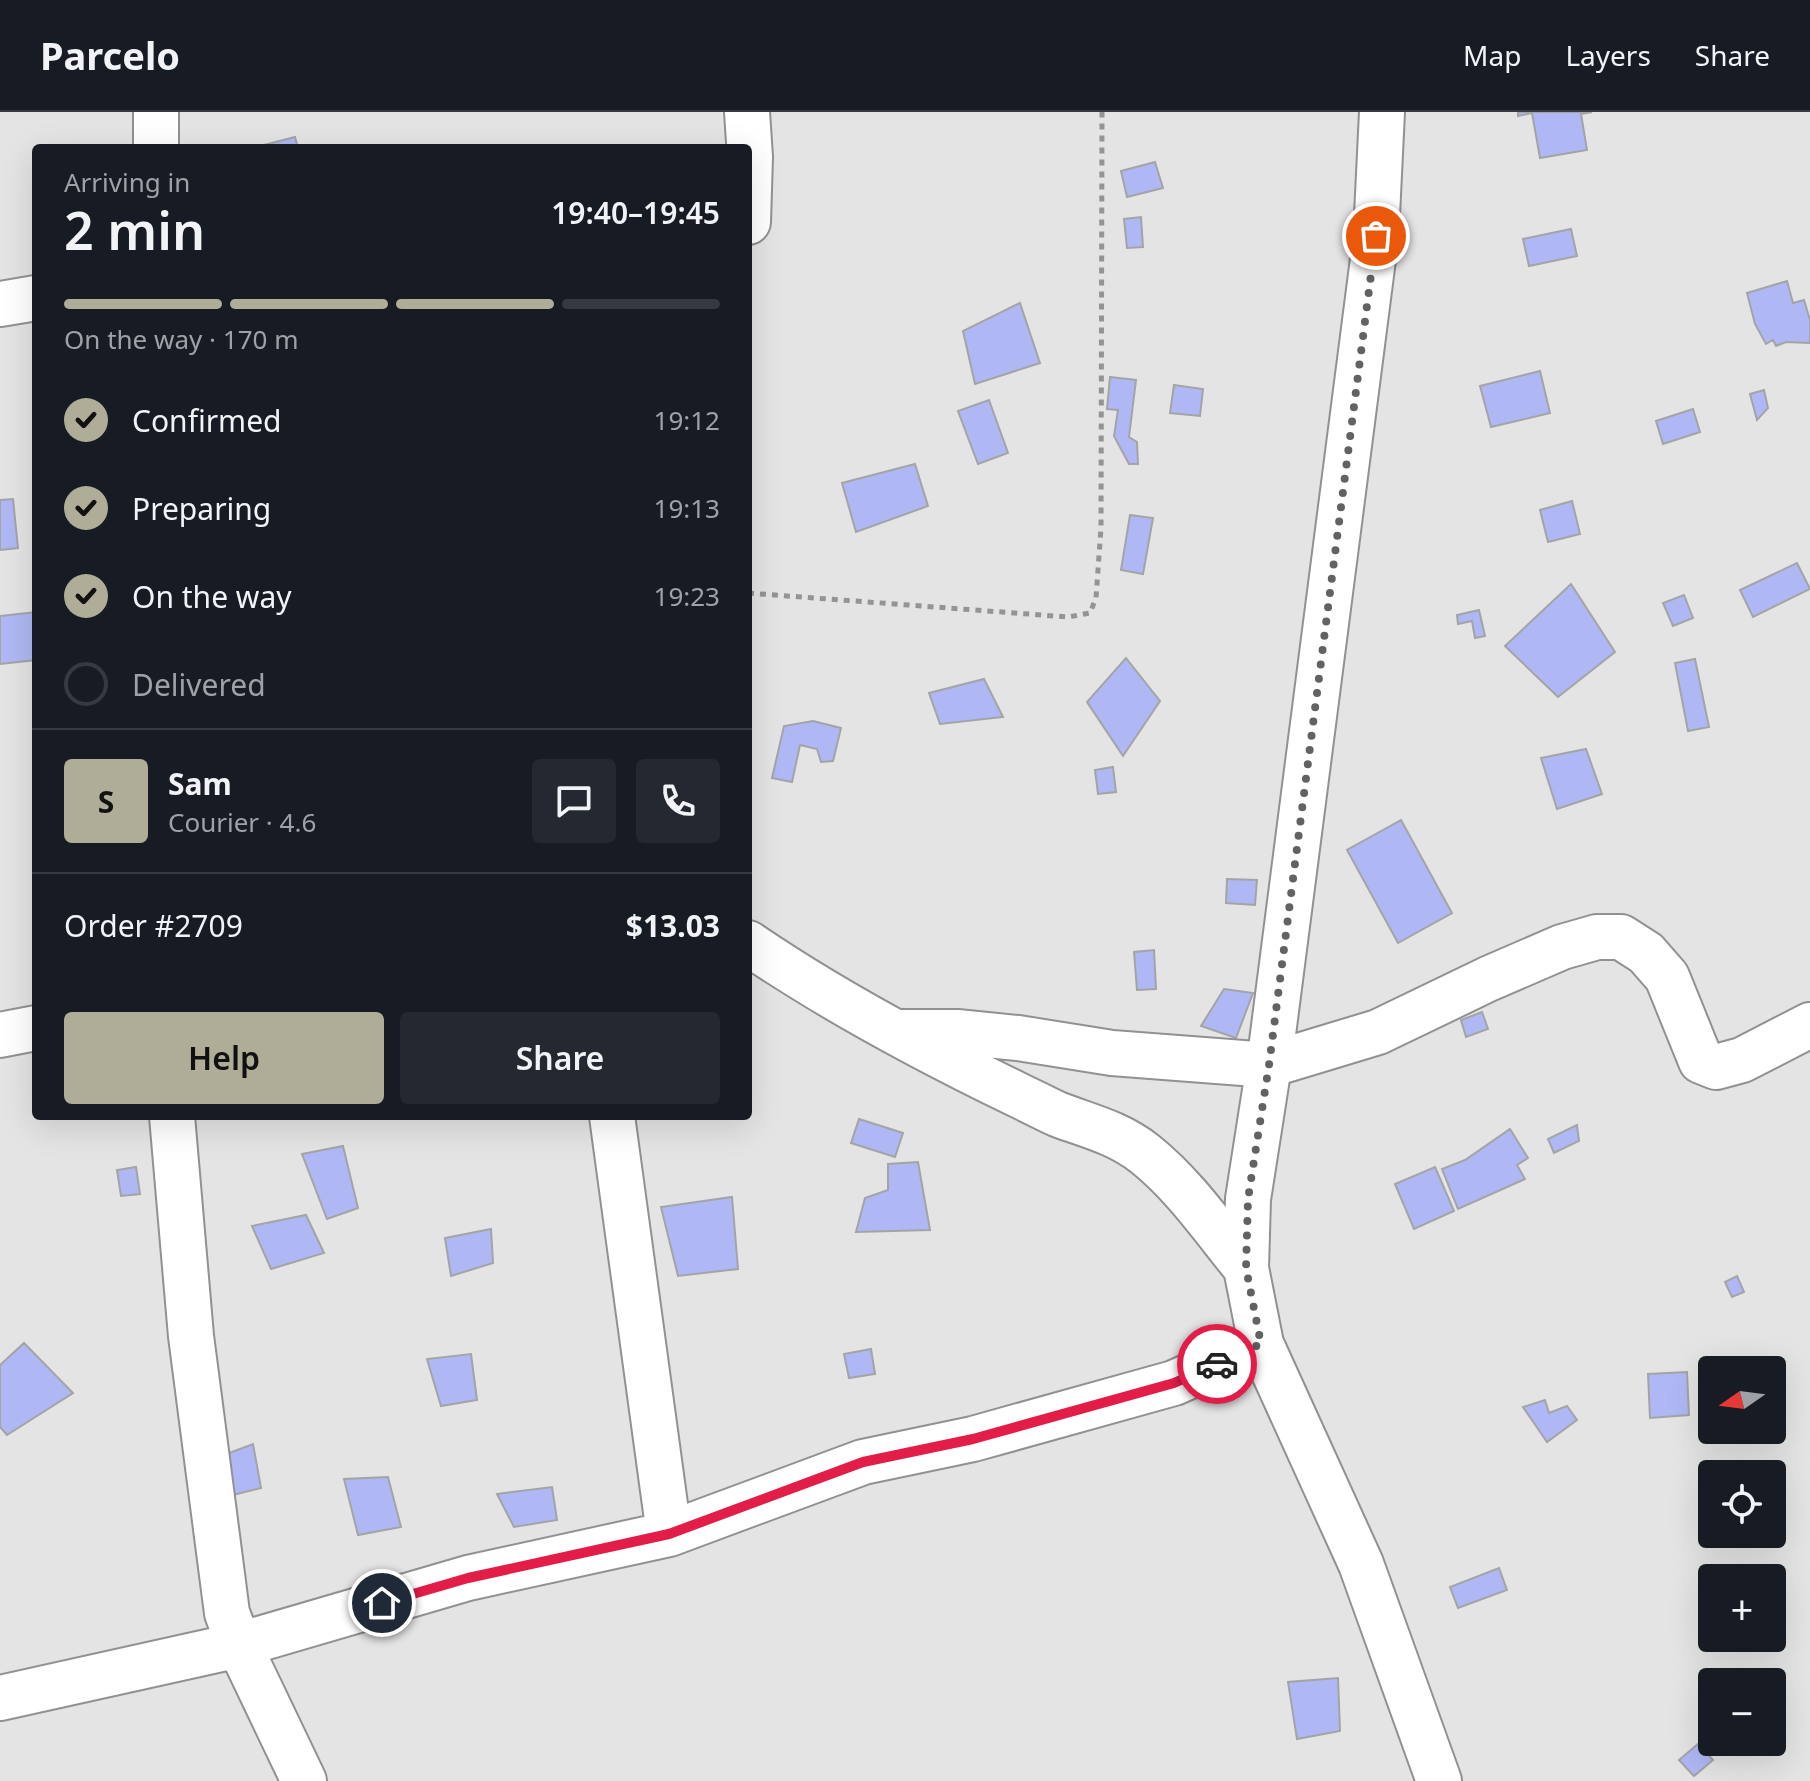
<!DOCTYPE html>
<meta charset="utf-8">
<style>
:root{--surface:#171b24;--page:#242831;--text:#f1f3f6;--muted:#9ea1a6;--line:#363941;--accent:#afad97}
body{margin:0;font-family:"Noto Sans",sans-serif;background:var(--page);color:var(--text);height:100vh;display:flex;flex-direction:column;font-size:30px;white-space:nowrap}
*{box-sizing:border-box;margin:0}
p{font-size:26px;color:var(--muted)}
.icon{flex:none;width:44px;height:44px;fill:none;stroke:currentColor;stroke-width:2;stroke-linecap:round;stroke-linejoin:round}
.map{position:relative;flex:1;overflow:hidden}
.details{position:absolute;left:32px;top:32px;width:720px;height:976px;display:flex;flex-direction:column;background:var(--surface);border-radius:8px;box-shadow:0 8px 32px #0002}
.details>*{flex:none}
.needle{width:52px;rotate:256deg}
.controls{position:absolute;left:1698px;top:1244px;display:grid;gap:16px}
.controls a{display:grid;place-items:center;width:88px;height:88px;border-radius:8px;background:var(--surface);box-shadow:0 8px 32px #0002;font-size:40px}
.pin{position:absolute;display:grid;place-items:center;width:68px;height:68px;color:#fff;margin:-34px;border:4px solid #fff;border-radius:50%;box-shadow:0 2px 8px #0007}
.courier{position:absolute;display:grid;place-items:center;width:80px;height:80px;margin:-40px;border:6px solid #e11d48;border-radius:50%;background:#fff;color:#222;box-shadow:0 2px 10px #0007}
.summary em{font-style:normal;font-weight:600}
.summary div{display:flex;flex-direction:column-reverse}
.summary{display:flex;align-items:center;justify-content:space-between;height:136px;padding:0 32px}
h1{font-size:52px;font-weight:600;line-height:60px}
.bar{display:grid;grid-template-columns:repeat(4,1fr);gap:12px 8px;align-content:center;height:96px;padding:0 32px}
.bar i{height:10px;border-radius:6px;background:var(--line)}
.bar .selected{background:var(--accent)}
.bar p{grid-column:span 4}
.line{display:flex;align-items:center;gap:20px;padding:0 32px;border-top:2px solid var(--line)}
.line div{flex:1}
.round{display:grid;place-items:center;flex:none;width:84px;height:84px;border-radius:8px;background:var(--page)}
ol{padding:0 32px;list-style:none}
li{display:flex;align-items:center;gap:24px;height:88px}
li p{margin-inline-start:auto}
li .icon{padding:8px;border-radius:50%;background:var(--accent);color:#111;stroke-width:4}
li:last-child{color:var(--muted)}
li i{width:44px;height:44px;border:4px solid var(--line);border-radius:50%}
.primary-button{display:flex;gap:16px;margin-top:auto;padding:16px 32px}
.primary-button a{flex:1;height:92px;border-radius:8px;background:var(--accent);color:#111;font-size:32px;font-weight:600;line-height:92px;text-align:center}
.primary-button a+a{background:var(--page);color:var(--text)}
header{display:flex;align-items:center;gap:48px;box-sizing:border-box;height:112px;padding:0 40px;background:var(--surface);border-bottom:2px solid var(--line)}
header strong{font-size:38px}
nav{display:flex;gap:44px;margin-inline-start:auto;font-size:28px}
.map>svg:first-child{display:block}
.building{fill:#afb8f4;stroke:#a3a4a5;stroke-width:2}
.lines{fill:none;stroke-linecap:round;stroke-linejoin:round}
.minor-casing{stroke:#919193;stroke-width:48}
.path{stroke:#949494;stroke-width:5;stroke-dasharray:6 6;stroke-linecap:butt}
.minor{stroke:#fff;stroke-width:44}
.done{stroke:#626262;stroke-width:8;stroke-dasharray:0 14.4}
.route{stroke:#e11d48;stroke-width:10}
</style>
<header>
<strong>Parcelo</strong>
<nav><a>Map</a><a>Layers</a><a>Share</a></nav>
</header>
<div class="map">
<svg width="1810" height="1669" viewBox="0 0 1810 1669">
<rect width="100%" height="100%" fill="#e4e4e5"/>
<path class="building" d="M1518,0h74l-11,2 6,36 -47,8 -8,-45 -14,3z
M295,25l3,11h-46z
M1155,50l8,26 -36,9 -6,-26z
M1141,105l2,30 -16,1 -3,-29z
M1571,117l6,27 -48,10 -6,-27z
M1787,169l6,22 11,-3 6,20v23l-24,-1 -10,4 -3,-6 -7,4 -11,-20 -8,-31z
M1020,191l20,60 -65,21 -12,-53z
M1540,259l10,42 -59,14 -11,-41z
M1110,265l26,3 -7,57 8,5 1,22h-9l-15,-28 4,-26 -11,-1z
M1174,273l29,4 -3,27 -30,-3z
M1764,278l4,18 -11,12 -7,-26z
M989,288l19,53 -30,11 -20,-53z
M1693,297l7,23 -37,12 -7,-23z
M915,352l13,42 -72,26 -14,-49z
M13,387l5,49 -18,2v-50z
M1572,389l8,33 -32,8 -8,-32z
M1130,403l23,3 -10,56 -22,-4z
M1797,451l13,26 -57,28 -13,-27z
M1571,472l44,68 -57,45 -53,-51z
M1684,483l9,23 -20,8 -10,-23z
M1479,498l6,26 -10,2 -3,-17 -14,3 -1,-9z
M36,500v48l-36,4v-48z
M1126,546l34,43 -37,55 -36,-54z
M1695,547l14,68 -21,4 -13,-68z
M984,567l19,38 -63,7 -11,-31z
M813,609l28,7 -8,33 -12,1 -4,-13 -17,-4 -8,37 -20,-4 12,-52z
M1586,637l16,45 -45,15 -16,-51z
M1113,655l3,25 -18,2 -3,-24z
M1401,708l51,93 -54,30 -51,-93z
M1227,767l30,1 -2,25 -29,-2z
M1154,838l2,39 -19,1 -3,-38z
M1224,877l29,4 -17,45 -35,-12z
M1482,900l6,17 -22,8 -5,-17z
M859,1007l44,14 -8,24 -44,-14z
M1577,1013l2,16 -25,12 -6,-14z
M1510,1017l18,29 -11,7 8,14 -67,30 -16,-40 23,-9z
M343,1034l15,62 -31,11 -25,-65z
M918,1050l12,68 -74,2 9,-34 23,-8v-26z
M136,1055l4,27 -19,2 -4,-26z
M1435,1055l19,44 -40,18 -19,-45z
M732,1085l6,72 -60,7 -17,-69z
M306,1103l18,38 -53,16 -19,-43z
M491,1117l2,34 -42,13 -6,-38z
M1737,1164l7,16 -12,5 -7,-15z
M24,1231l49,50 -66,42 -7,-8v-62z
M871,1237l4,25 -26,4 -5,-24z
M471,1242l6,46 -36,6 -14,-47z
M1687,1260l2,43 -39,3 -2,-44z
M1545,1288l4,13 18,-7 10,14 -30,22 -24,-35z
M253,1332l8,44 -32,8 -5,-41z
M388,1365l13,50 -43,8 -14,-56z
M552,1375l5,33 -43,7 -17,-33z
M1499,1456l8,22 -49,18 -8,-21z
M1338,1566l2,53 -43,8 -9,-57z
M1698,1632l15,16 -19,16 -15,-16z"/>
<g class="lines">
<defs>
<path id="minor" d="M156,0v36
M747,0l3,45 -2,65
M1382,0l-6,124 -107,829 -21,134 -2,69 15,76 100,220 78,217
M0,192l36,-6
M748,831c85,58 177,107 270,152 13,6 26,13 39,19 31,12 60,18 88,40 39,31 69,75 101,114
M895,920h62l61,6 94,15 157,12 109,-33 110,-53 74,-32 35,-10h24l25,16 21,24 34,84 15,6 26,-7 68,-35
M0,923l36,-7
M172,1004l19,220 36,277 12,32 65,136
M612,1004l57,418
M0,1586l239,-53 229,-67 201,-44 194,-72 110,-23 201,-56 87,-39"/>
</defs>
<use href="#minor" class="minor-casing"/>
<path class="path" d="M748,481l320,24 22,-4 6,-15 5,-70 1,-416"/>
<use href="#minor" class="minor"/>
</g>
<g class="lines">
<path class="done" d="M1217,1252l44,-20 -15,-76 2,-69 21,-134 107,-829"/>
<path class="route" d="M382,1491l86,-25 201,-44 194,-72 110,-23 201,-56 43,-19"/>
</g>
</svg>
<div class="controls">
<a><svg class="needle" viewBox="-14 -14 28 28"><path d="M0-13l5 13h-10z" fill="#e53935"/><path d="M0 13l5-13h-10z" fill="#9ea1a6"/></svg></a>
<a><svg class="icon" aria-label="locate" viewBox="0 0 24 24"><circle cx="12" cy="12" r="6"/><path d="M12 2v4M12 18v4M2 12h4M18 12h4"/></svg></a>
<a>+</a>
<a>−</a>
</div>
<div class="pin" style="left:1376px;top:124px;background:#ea580c"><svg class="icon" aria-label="bag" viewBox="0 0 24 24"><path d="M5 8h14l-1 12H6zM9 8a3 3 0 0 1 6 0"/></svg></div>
<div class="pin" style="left:382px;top:1491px;background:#1f2937"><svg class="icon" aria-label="home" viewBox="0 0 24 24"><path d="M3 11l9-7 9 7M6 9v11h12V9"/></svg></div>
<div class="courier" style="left:1217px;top:1252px"><svg class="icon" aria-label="car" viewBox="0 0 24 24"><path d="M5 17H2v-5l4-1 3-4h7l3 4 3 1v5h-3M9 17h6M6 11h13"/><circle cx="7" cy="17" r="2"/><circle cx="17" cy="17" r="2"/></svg></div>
<section class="details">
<div class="summary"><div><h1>2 min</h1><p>Arriving in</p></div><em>19:40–19:45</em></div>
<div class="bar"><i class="selected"></i><i class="selected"></i><i class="selected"></i><i></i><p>On the way · 170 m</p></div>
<ol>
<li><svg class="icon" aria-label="check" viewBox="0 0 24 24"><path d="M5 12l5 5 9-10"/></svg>Confirmed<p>19:12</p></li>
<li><svg class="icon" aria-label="check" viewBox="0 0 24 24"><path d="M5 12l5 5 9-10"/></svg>Preparing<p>19:13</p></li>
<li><svg class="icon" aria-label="check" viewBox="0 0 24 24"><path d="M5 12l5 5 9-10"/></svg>On the way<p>19:23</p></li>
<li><i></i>Delivered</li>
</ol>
<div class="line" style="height:144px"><b class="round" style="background:var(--accent);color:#111">S</b><div><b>Sam</b><p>Courier · 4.6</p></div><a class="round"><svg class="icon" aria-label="chat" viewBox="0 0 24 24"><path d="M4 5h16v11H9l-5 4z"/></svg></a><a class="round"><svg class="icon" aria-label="phone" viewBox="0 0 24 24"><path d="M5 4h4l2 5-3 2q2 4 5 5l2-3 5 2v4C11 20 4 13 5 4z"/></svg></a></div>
<div class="line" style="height:104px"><div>Order #2709</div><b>$13.03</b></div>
<div class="primary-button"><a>Help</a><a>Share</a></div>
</section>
</div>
